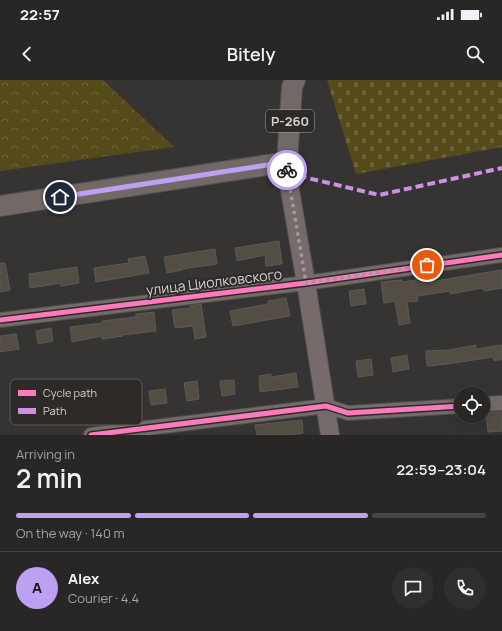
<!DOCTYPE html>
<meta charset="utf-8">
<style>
:root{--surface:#282726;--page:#302f2e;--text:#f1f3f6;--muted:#a5a5a7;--line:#444443;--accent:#bca0f2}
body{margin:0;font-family:Manrope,sans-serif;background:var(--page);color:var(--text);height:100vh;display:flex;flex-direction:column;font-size:15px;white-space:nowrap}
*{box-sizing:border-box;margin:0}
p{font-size:13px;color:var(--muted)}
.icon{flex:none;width:22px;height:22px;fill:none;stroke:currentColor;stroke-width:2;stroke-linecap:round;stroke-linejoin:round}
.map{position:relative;height:355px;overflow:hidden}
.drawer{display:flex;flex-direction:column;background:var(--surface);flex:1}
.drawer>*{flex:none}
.buttons{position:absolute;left:454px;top:307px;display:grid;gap:8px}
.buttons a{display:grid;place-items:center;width:36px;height:36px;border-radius:50%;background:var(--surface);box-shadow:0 4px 16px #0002,0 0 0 1px var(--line);font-size:20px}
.pin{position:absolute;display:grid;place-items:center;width:34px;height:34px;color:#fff;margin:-17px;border:2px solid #fff;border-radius:50%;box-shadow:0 1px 4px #0007}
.courier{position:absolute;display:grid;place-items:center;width:40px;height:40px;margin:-20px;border:3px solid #bca0f2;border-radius:50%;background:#fff;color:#222;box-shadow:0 1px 5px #0007}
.headline em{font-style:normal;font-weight:600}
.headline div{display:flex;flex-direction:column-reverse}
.headline{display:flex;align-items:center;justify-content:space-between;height:68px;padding:0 16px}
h1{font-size:26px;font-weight:600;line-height:30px}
.bar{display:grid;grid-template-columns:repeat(4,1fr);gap:6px 4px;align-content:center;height:48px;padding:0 16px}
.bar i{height:5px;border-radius:3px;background:var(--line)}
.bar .on{background:var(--accent)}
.bar p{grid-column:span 4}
.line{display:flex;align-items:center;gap:10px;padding:0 16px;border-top:1px solid var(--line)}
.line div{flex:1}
.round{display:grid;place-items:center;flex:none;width:42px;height:42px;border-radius:21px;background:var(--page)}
.status{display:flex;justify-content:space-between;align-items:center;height:28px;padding:0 20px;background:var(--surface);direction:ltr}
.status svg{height:11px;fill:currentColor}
header{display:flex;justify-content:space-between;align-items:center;height:52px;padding:0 16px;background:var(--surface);font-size:18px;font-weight:600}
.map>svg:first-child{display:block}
.forest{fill:url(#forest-crowns)}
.cemetery{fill:url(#cemetery-stones)}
.building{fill:#544d43;stroke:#5b5a59}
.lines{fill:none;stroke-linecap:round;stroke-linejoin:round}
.minor-casing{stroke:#525050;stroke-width:16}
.major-casing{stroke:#525050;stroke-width:20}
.highway-casing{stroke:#525050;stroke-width:22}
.minor{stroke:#746b6a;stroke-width:14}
.major{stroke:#766b6a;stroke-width:18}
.highway{stroke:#726967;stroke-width:20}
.quiet{stroke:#ce8fe9;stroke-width:4;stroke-dasharray:8 4;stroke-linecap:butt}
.cycleway-casing{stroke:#2d2a28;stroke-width:8}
.cycleway{stroke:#fd7abc;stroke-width:5}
.done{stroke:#9d9b9a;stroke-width:4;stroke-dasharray:0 7.2}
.route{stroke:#bca0f2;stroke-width:5}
.labels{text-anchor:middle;stroke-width:4;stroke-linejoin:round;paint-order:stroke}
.shield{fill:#2d2a28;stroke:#a2a09e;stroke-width:1}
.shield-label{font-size:13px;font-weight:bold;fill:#d4d2d1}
.street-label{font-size:14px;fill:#d4d2d1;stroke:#2d2a28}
.key{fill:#2d2a28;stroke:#5f5c5b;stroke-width:1}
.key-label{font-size:11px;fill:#d4d2d1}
</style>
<div class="status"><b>22:57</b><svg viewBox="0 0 49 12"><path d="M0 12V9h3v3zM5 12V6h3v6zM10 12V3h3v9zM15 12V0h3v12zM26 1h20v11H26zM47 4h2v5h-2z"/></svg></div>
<header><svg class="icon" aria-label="back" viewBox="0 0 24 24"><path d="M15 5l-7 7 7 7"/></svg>Bitely<svg class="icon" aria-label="search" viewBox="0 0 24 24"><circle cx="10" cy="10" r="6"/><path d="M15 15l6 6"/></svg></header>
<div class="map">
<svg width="502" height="355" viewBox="0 0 502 355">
<defs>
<pattern id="forest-crowns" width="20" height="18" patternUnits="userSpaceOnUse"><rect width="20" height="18" fill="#554b1a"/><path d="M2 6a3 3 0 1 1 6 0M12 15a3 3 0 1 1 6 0" fill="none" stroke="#6d643a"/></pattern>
<pattern id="cemetery-stones" width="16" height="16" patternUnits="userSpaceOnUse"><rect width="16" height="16" fill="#554b1a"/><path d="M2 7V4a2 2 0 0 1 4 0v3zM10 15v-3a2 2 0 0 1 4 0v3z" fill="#6d643a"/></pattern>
</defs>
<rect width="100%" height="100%" fill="#363433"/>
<path class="forest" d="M0,0h103l71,67 -174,24z"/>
<path class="cemetery" d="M327,0h175v67l-146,27z"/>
<path class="building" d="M279,161l3,23 -16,2 -1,-11 -28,6 -2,-13z
M215,169l2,15 -35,5v1l-15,3 -3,-16z
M145,176l4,17 -53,9 -2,-14 35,-5 -1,-4z
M0,183h5l5,27 -10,2z
M77,187l2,16 -18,3v-3l-31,5 -1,-14z
M502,190v18l-18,3 -1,-3 -33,6v-3l-33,5 1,5 -11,1 3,21 -11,2 -4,-24 -11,2 -3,-21 21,-2v2l33,-5v4z
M364,209l2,15 -15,2 -2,-15z
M286,218l4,18 -57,10 -3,-15 38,-7v-3z
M201,224l5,33 -11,2 -2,-13 -18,2 -3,-18 18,-2v-2z
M154,232l2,19 -33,4v1l-21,3v-3l-30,6 -2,-15 32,-4v-2l34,-4v-3z
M51,248l2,13 -15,3 -2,-13z
M16,254l3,15 -19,3v-16z
M476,265v4l26,-4v14l-8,2 -1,-4 -46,7 -20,2 -1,-15 23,-1z
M407,275l2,14 -16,3 -2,-14z
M371,279l2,16 -15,2 -2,-16z
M296,293l2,14 -38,5 -1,-16 12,-2v3z
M234,300l1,14 -13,2 -2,-15z
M197,301l2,18 -12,2 -3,-18z
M165,309l2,14 -16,2 -2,-14z
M486,332h16v19l-14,1z
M302,340l1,13 -13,2h-33l-2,-10z"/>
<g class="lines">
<defs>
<path id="minor" d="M0,240l306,-37 196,-28
M483,324l19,-1
M91,355l235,-29 22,7 113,-7"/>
<path id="major" d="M287,82v11l19,110 24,152"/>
<path id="highway" d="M0,126l287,-44 5,-75 3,-7"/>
</defs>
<use href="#minor" class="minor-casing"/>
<use href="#major" class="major-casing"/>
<use href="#highway" class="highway-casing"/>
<use href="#minor" class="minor"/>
<use href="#major" class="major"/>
<use href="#highway" class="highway"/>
<path class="quiet" d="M287,93l92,22 123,-27"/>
<defs>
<path id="cycleway" d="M0,240l306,-37 196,-28
M91,355l235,-29 22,7 113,-7"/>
</defs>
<use href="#cycleway" class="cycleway-casing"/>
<use href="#cycleway" class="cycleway"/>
</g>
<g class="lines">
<path class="done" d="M287,90l19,113 121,-18"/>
<path class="route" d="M60,117l227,-35v8"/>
</g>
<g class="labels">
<rect class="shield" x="266" y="30" width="48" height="22" rx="3"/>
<g class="shield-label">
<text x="290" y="46">Р-260</text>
</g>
<g class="street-label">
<text transform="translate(214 202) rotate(-7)" y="5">улица Циолковского</text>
</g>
</g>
<rect x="10" y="299" width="132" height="46" rx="6" class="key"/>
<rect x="18" y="310" width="18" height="6" fill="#fd7abc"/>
<rect x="18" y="328" width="18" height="6" fill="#ce8fe9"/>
<g class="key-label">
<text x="43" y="317">Cycle path</text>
<text x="43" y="335">Path</text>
</g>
</svg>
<div class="buttons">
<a><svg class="icon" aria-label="locate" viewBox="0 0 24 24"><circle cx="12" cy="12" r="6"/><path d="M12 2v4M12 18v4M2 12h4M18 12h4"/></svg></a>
</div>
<div class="pin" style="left:427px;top:185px;background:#ea580c"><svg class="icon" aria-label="bag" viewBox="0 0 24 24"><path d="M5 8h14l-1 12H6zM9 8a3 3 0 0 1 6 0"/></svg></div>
<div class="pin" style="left:60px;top:117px;background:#1f2937"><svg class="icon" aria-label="home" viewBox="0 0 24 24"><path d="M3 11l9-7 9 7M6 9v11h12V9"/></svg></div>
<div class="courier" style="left:287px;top:90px"><svg class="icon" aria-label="bike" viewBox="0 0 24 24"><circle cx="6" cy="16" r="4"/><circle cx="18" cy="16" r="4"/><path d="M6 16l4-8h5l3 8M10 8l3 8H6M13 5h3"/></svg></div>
</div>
<section class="drawer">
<div class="headline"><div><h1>2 min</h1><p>Arriving in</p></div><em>22:59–23:04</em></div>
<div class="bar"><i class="on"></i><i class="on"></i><i class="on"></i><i></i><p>On the way · 140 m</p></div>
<div class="line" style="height:72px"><b class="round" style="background:var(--accent);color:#111">A</b><div><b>Alex</b><p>Courier · 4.4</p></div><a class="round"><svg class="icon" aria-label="chat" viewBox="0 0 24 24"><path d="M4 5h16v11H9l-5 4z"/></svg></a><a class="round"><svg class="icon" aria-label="phone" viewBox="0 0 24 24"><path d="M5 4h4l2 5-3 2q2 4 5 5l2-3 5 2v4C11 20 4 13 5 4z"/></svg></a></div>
</section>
